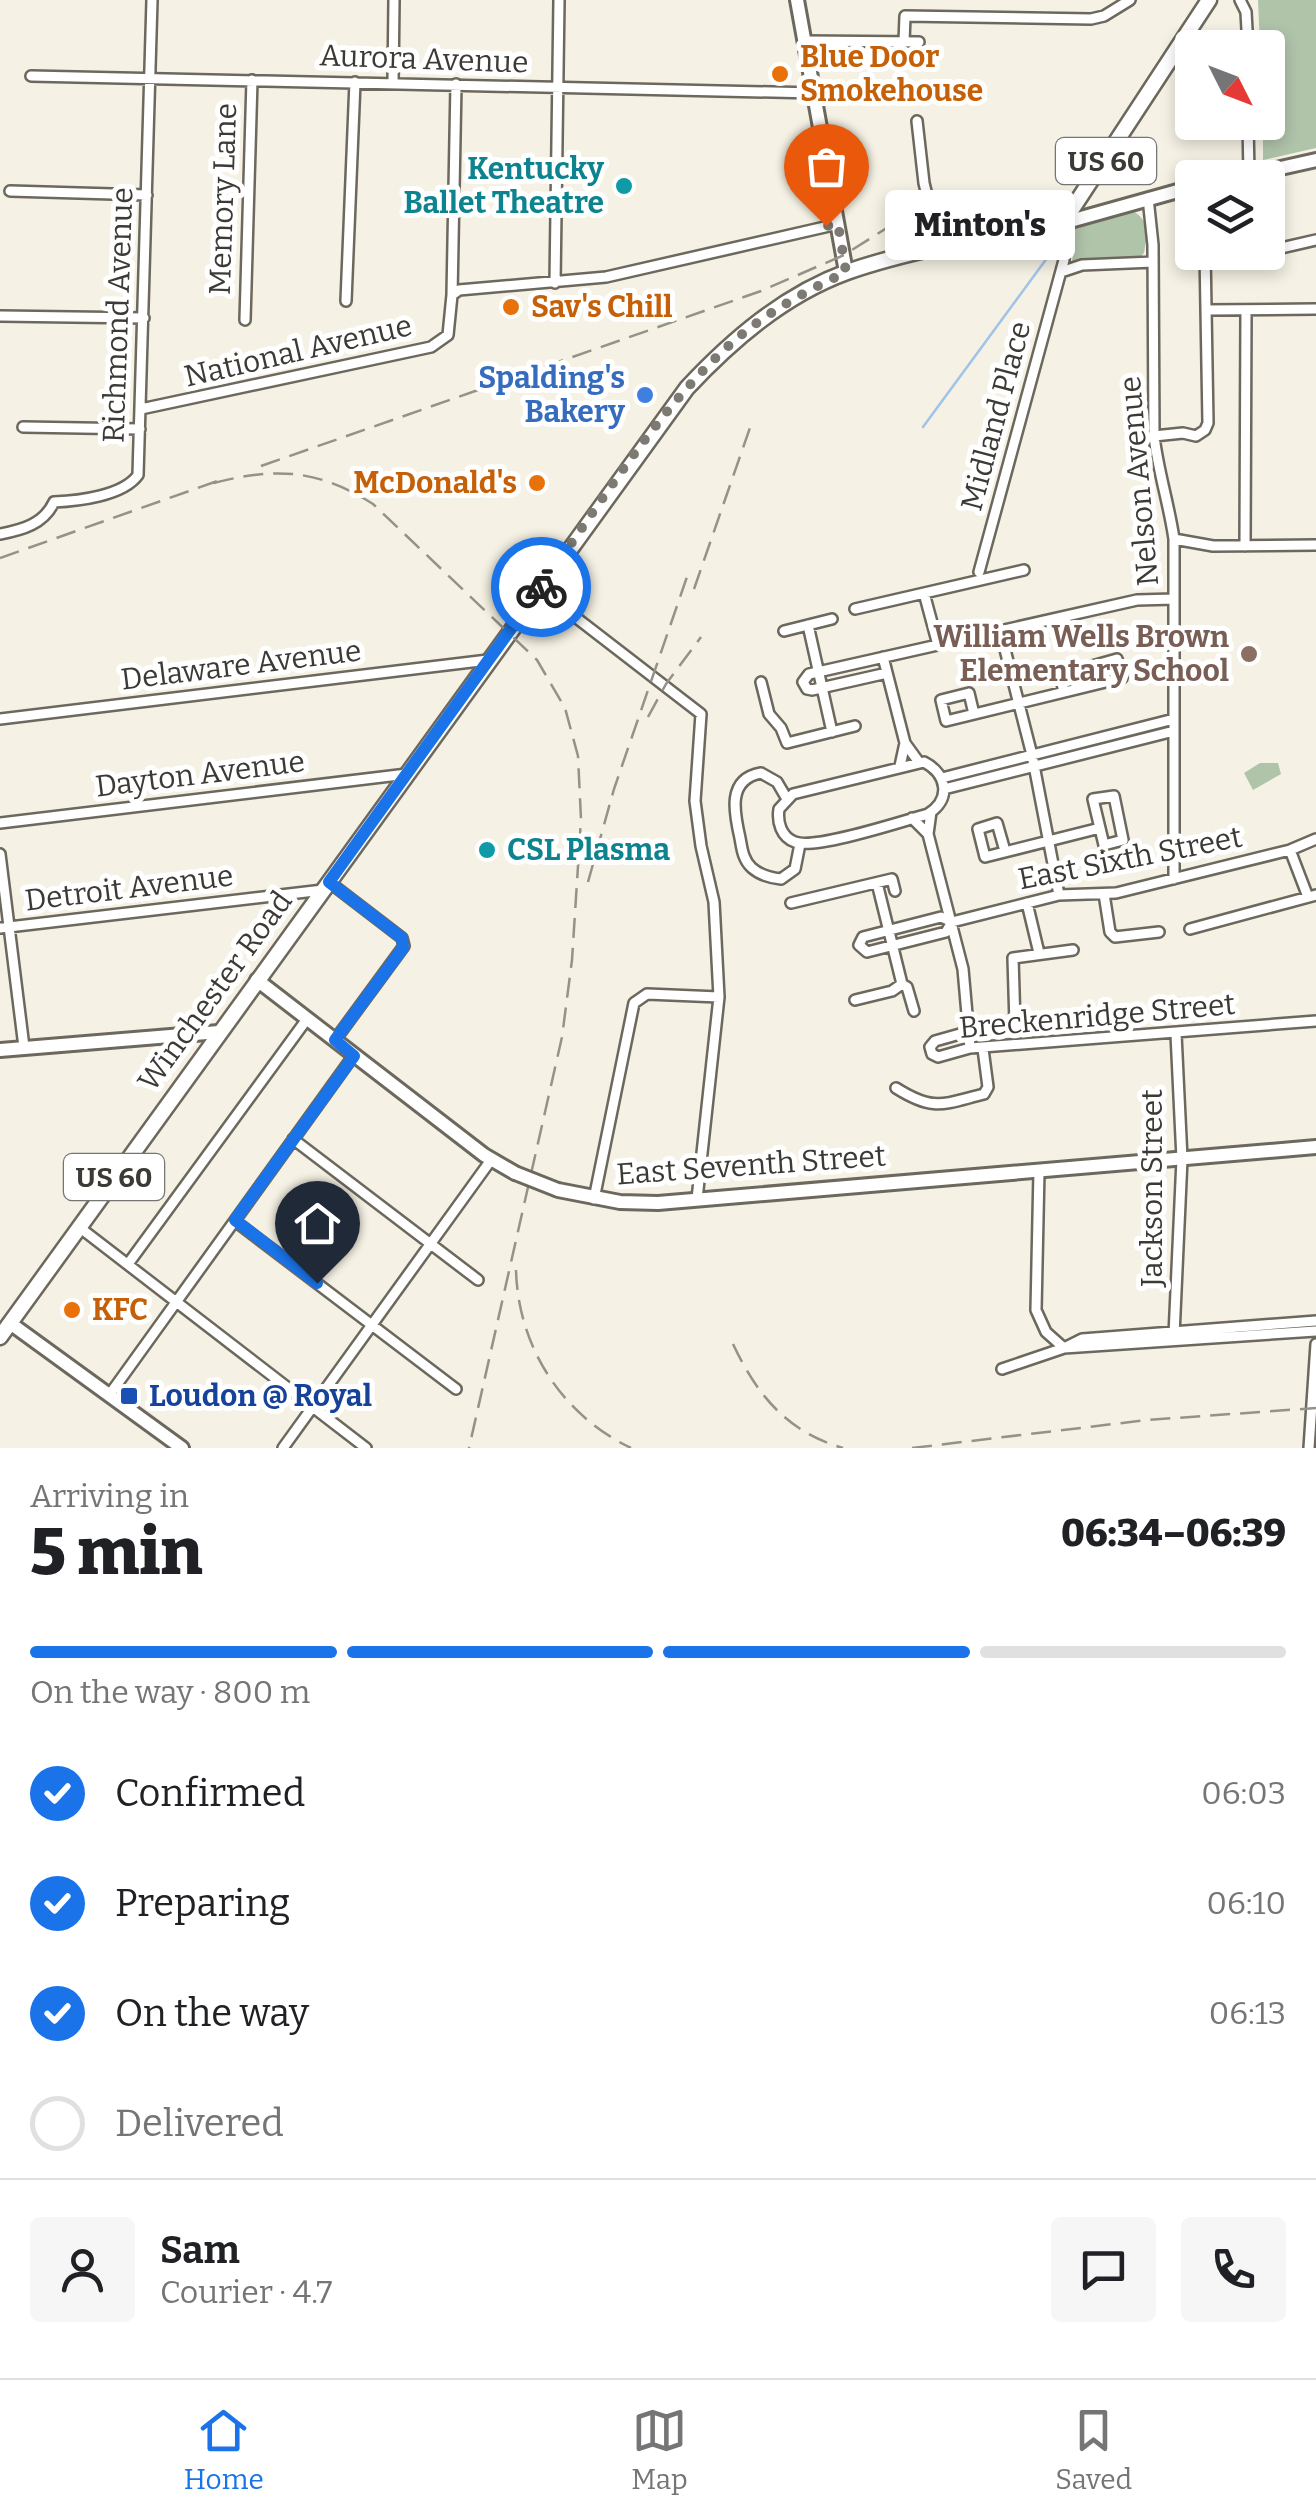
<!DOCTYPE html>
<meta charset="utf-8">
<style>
:root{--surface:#fff;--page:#f6f6f6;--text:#202124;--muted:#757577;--line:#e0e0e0;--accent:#1a73e8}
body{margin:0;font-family:Bitter,serif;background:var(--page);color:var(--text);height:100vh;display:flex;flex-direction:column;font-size:38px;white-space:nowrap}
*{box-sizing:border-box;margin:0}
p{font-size:32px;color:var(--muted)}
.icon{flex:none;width:55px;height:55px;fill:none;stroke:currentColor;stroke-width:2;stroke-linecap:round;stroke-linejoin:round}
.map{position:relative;height:1448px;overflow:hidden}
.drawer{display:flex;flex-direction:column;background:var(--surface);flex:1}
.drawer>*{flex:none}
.needle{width:65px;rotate:132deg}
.buttons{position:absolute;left:1175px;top:30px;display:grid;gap:20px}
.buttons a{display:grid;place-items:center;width:110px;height:110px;border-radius:10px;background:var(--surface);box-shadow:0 5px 15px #0003;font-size:50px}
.pin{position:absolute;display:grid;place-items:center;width:85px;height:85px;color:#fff;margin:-102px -42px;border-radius:50% 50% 50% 0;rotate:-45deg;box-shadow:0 0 10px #0007}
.pin .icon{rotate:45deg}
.courier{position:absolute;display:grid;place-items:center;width:100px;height:100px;margin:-50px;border:8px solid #1a73e8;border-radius:50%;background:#fff;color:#222;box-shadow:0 2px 12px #0007}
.bubble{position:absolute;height:70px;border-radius:10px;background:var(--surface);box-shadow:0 5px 15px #0003;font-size:32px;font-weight:800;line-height:70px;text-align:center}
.head em{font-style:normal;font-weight:800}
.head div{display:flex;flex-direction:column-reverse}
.head{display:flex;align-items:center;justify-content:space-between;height:170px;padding:0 30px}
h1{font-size:65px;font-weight:800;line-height:75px}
.bar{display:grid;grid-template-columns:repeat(4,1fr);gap:15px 10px;align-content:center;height:120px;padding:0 30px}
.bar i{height:12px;border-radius:8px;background:var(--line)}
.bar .current{background:var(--accent)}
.bar p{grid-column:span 4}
.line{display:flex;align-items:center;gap:25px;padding:0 30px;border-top:2px solid var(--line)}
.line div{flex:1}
.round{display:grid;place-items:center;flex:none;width:105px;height:105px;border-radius:10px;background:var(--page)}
ol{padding:0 30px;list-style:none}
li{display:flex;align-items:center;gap:30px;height:110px}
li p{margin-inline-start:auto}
li .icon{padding:10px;border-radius:50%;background:var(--accent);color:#fff;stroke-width:4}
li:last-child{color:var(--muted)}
li i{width:55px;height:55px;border:5px solid var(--line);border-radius:50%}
.tab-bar{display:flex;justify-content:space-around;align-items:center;height:140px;border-top:2px solid var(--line);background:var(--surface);font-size:28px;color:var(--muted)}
.tab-bar a{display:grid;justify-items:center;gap:5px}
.tab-bar .current{color:var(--accent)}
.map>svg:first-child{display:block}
.park{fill:#b0c4aa}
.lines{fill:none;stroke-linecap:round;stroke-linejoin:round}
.stream{stroke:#a1c3e9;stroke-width:2.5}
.street-casing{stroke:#6c685d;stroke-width:14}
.secondary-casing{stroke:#6c685d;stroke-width:18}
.primary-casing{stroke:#6c685d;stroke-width:19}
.street{stroke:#fff;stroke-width:9}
.secondary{stroke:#fff;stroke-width:12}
.primary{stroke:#fff;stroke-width:14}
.rail{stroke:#949289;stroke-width:2.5;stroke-dasharray:20 10;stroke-linecap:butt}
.secondary-bridge-casing{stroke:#6c685d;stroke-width:18;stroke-linecap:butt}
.secondary-bridge{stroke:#fff;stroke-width:12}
.done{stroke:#7c7a72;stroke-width:10;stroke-dasharray:0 18}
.route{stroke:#1a73e8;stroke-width:12}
.food-dot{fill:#e8710a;stroke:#fff;stroke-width:4}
.culture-dot{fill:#0f9aa8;stroke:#fff;stroke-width:4}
.shop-dot{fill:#3f7fe0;stroke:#fff;stroke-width:4}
.education-dot{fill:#8d6e63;stroke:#fff;stroke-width:4}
.transit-dot{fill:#1a4fb4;stroke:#fff;stroke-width:4}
.labels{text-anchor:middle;stroke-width:10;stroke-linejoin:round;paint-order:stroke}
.shield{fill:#fff;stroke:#767572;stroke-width:2.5}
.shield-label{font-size:28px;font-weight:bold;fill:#3b3a35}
.food-label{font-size:30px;font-weight:bold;fill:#c56008;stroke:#fff;text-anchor:start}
.street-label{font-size:30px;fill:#3b3a35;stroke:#fff}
.culture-label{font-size:30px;font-weight:bold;fill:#0d838f;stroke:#fff;text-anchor:end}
.shop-label{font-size:30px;font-weight:bold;fill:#366cbe;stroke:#fff;text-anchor:end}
.education-label{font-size:30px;font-weight:bold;fill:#785e54;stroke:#fff;text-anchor:end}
.transit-label{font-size:30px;font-weight:bold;fill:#164399;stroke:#fff;text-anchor:start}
</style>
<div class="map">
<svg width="1316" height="1448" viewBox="0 0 1316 1448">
<rect width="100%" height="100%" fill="#f5f1e4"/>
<path class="park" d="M1258,0h58v148l-53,12v-37l5,-1v-74l-8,-1z
M1133,211c18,11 14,24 11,42l-4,4 -68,4 3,-17 -11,-14z
M1260,763h18l3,11 -28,16 -9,-17z"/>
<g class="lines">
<path class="stream" d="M923,427l127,-173"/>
<defs>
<path id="street" d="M1240,0l6,12 2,36
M805,41l114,1
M904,42l1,-26 186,3 13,-3 26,-16
M31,76l784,17
M393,83l1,-83
M917,121l7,62 16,66
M1248,122l1,53
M10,191l137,4
M1148,198l5,47 1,191c4,35 15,68 20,103v340
M1268,251l48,-11
M1206,262l54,-10
M1061,272l21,-7 71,-3
M555,283l4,-283
M452,295l4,-211
M346,301l9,-219
M1206,310l110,-1
M0,316l144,2
M245,320l7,-240
M141,409l290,-62 17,-12 4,-40 7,-5 147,-13 232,-53
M23,427l117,2
M1154,436l29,-3 13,3 9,-6 3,-7 -3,-171
M0,534c22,-4 44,-10 54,-32 24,-1 69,-6 84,-27l14,-475
M1174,539l39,7 103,-1
M1245,546l1,-235
M979,572l85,-312c1,-15 -5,-28 -20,-31
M539,589l162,125 -6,87 6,45 13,56 5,95 -22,202
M924,593l14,52
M855,609l169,-39
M808,625l24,107
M1000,630l32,125 27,140
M784,631l48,-12
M883,657l22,86
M887,673l-75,17 -5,-1 -4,-7 6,-8 328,-74 37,-1
M761,682l8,32 12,14 6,15 68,-17
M974,714l-5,-21 -28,7 5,21 176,-43 -5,-19 -57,16 4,17
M0,719l488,-59
M924,762c23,12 28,37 4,52 -25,7 -113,36 -133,28 -14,-5 -18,-20 -16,-33l14,-15z
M900,766l5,-23 13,18
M942,778l232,-59
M944,789l230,-58
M1114,796l9,44 -19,5 -11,-46z
M787,799l-10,-17 -16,-9c-34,6 -27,39 -21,65 2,11 3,22 12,30 8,7 19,10 29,11l14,-10 5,-25
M912,818l16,16 3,-22
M0,823l407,-49
M928,834l35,135 7,79
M1290,850l18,47
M1005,851l-8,-28 -19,6 7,28 115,-29
M0,854l24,193
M329,882l73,56 2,8 -69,94
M877,883l25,101 5,3 7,24
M1104,894l6,38 5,5 44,-5
M791,903l101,-24 3,12
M1027,903l12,50
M952,922l-6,10 -79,20 -8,-7 4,-8 78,-20 11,5 107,-27 57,-2 174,-43 26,-11
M0,928l323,-38
M1190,929l126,-34
M855,1000l37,-9 10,-7
M1015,1024l-2,-66 60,-8
M967,1032l-32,9 -5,6 2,7 6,3 32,-9 346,-27
M896,1088c38,24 47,16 88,6l4,-7 -5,-38
M293,1139l185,141
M594,1199l40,-196 13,-9 72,3
M235,1221l221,168
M79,1227l287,221
M128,1264l179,-245
M1316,1321l-234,18 -18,9 252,-17
M1174,1335l8,-176 -6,-125
M1002,1369l62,-21 -18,-16 -10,-22 3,-139
M110,1394l244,-339
M283,1448l208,-288
M1309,1448l7,-104"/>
<path id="secondary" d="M797,0l49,272
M1236,178l80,-18
M1063,223l129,-36
M257,980l227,175 31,18
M0,1050l219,-18
M558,1190l62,12 38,1 658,-56
M10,1323l172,125"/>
<path id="primary" d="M0,1337l687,-949c45,-48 97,-93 160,-116 66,-23 147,-36 216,-49l146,-223"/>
</defs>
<use href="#street" class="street-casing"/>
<use href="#secondary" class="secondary-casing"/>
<use href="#primary" class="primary-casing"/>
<use href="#street" class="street"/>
<use href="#secondary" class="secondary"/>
<use href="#primary" class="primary"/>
<path class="rail" d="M261,466l500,-175 83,-36 84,-53
M214,483c61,-16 104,-14 159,21l164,156 28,48 13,48 3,63 -9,141 -10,77 -93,411
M0,558l223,-79
M694,589l59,-170
M648,717l18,-33 35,-47
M588,882l26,-93 75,-218
M516,1270c2,77 46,145 115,178
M733,1344c24,51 54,88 110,104
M912,1448l235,-28 169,-12"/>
<defs>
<path id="secondary-bridge" d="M515,1173l43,17"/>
</defs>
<use href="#secondary-bridge" class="secondary-bridge-casing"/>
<use href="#secondary-bridge" class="secondary-bridge"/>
</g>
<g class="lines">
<path class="done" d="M541,587c58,-82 124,-189 200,-252 32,-26 68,-45 105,-63l-8,-48 -12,2"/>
<path class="route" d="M317,1283l-82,-63 119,-164 -19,-16 68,-92 -1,-10 -73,-56 212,-295"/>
</g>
<g class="food-dot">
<circle cx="780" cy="74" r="10"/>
<circle cx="511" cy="307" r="10"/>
<circle cx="537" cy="483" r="10"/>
<circle cx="72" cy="1310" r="10"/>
</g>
<g class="culture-dot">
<circle cx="624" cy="186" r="10"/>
<circle cx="487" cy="850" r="10"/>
</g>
<circle class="shop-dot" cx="645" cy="395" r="10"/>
<circle class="education-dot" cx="1249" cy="654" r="10"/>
<rect class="transit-dot" x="119" y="1386" width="20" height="20" rx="5"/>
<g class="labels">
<g class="shield">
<rect x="1056" y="138" width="100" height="46" rx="8"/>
<rect x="64" y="1154" width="100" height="46" rx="8"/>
</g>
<g class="shield-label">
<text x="1106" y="171">US 60</text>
<text x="114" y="1187">US 60</text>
</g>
<g class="food-label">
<text x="800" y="67">Blue Door<tspan x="800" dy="34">Smokehouse</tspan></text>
<text x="531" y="317">Sav's Chill</text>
<text x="517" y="493" text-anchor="end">McDonald's</text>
<text x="92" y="1320">KFC</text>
</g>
<g class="street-label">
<text transform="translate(424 59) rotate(2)" y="10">Aurora Avenue</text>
<text transform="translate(223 199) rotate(-88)" y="10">Memory Lane</text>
<text transform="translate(118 315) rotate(-88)" y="10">Richmond Avenue</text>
<text transform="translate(298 351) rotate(-13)" y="10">National Avenue</text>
<text transform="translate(996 416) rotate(-75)" y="10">Midland Place</text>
<text transform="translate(1139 481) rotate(-95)" y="10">Nelson Avenue</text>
<text transform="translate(241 665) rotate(-7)" y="10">Delaware Avenue</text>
<text transform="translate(200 774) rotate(-7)" y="10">Dayton Avenue</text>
<text transform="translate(1130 858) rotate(-11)" y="10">East Sixth Street</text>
<text transform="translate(129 888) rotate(-7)" y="10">Detroit Avenue</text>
<text transform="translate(215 991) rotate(-54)" y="10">Winchester Road</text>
<text transform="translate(1097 1016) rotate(-5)" y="10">Breckenridge Street</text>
<text transform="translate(751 1165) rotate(-4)" y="10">East Seventh Street</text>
<text transform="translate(1152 1188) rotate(-90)" y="10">Jackson Street</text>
</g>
<g class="culture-label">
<text x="604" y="179">Kentucky<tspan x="604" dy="34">Ballet Theatre</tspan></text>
<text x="507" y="860" text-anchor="start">CSL Plasma</text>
</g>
<g class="shop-label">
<text x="625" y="388">Spalding's<tspan x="625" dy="34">Bakery</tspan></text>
</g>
<g class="education-label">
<text x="1229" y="647">William Wells Brown<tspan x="1229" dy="34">Elementary School</tspan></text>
</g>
<g class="transit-label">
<text x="149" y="1406">Loudon @ Royal</text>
</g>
</g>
</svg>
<div class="buttons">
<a><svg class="needle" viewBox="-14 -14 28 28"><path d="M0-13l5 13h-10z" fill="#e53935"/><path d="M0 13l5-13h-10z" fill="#757577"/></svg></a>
<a><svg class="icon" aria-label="layers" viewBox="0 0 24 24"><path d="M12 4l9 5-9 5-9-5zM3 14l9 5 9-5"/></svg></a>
</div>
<div class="pin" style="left:826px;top:226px;background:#ea580c"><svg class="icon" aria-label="bag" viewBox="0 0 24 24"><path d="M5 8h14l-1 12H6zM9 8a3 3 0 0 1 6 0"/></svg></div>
<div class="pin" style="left:317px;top:1283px;background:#1f2937"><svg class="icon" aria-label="home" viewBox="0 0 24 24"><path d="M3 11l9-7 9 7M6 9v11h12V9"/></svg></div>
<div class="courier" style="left:541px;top:587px"><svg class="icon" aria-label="bike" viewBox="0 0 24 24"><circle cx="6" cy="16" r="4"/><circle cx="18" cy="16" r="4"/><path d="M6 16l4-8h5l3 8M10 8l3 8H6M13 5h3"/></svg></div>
<div class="bubble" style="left:885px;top:190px;width:190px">Minton's</div>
</div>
<section class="drawer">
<div class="head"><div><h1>5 min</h1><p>Arriving in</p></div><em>06:34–06:39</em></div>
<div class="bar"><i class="current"></i><i class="current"></i><i class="current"></i><i></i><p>On the way · 800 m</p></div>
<ol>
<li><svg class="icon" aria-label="check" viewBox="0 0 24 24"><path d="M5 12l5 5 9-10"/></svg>Confirmed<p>06:03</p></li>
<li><svg class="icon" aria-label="check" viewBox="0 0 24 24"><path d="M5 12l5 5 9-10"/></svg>Preparing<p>06:10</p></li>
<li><svg class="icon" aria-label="check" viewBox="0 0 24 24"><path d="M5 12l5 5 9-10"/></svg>On the way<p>06:13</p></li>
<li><i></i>Delivered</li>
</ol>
<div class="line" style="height:180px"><a class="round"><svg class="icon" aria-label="person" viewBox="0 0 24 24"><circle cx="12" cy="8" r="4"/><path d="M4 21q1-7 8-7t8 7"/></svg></a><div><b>Sam</b><p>Courier · 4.7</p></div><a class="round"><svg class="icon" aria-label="chat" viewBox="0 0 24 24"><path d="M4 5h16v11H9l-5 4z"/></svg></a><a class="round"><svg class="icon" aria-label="phone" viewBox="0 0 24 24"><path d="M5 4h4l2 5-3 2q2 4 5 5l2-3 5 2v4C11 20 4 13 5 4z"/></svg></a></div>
</section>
<nav class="tab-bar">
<a class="current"><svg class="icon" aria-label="home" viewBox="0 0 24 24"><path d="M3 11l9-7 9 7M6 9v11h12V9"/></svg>Home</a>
<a><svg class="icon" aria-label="map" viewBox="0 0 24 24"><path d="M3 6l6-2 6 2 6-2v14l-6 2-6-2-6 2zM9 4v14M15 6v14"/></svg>Map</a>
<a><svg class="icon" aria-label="saved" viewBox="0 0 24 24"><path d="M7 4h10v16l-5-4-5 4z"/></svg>Saved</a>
</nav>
